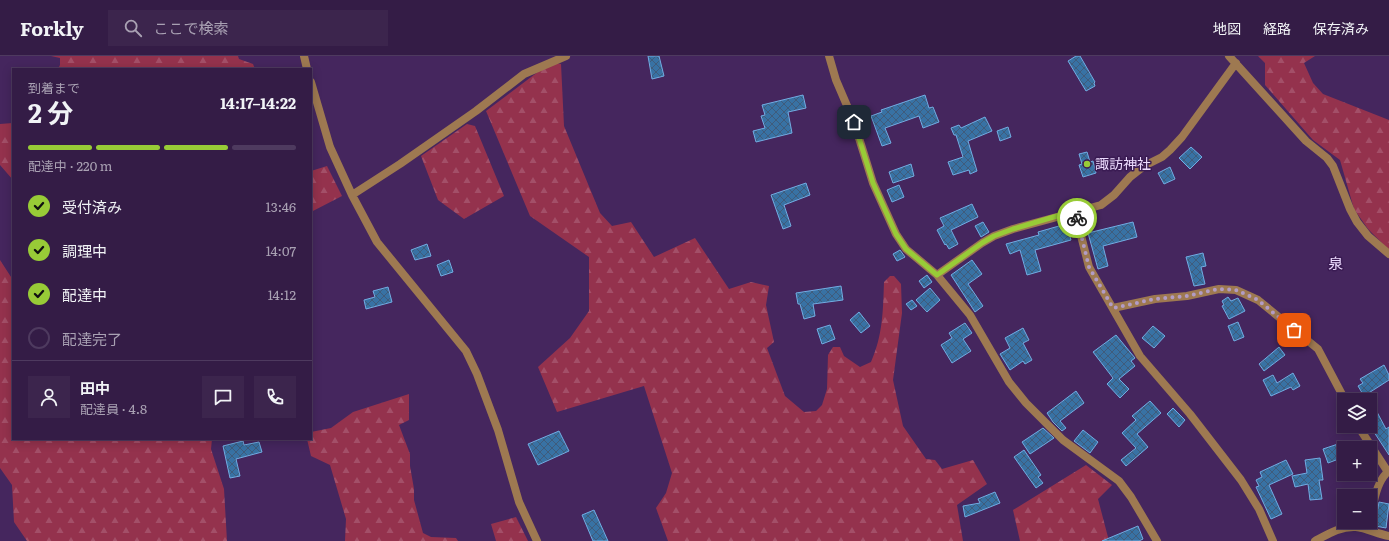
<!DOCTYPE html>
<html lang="ja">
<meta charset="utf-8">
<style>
:root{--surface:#341c46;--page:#3c254d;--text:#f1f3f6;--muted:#a9a1b3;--line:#4e3a5f;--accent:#98cb37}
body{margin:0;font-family:Literata,"Noto Sans JP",serif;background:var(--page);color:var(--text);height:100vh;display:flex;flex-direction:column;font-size:15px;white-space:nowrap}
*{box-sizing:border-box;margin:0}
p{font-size:13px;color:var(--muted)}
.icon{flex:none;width:22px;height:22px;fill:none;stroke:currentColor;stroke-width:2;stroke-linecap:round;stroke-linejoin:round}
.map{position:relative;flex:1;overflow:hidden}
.panel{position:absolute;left:12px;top:12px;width:300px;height:372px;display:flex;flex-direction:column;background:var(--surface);border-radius:0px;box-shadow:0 2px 10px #0003,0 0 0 1px var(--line)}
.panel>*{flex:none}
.controls{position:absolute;left:1337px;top:337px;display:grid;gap:8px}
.controls a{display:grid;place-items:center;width:40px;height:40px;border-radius:0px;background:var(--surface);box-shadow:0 2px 10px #0003,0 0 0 1px var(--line);font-size:20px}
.pin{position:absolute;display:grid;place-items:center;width:34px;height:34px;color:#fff;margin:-17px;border-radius:8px;box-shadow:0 2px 6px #0006}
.courier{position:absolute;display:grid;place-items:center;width:40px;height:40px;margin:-20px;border:3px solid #98cb37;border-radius:50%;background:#fff;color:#222;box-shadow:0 1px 5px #0007}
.overview em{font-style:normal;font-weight:700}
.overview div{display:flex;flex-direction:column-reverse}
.overview{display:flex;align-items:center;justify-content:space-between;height:68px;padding:0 16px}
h1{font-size:26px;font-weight:700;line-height:30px}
.bar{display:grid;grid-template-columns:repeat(4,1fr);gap:6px 4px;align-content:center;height:48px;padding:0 16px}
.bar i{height:5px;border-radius:3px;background:var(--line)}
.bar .current{background:var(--accent)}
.bar p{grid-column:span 4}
.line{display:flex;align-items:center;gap:10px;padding:0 16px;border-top:1px solid var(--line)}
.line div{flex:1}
.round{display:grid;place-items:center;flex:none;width:42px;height:42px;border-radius:0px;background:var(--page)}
ol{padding:0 16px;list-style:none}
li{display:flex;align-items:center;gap:12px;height:44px}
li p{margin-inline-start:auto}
li .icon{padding:4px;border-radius:50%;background:var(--accent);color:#111;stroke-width:4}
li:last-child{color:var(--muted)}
li i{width:22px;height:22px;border:2px solid var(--line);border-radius:50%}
header{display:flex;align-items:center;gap:24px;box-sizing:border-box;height:56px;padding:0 20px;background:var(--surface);border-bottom:1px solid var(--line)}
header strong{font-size:19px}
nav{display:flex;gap:22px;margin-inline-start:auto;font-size:14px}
.search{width:280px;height:36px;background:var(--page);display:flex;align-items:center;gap:10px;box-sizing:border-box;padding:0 14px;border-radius:0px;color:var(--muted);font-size:15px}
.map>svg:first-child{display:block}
.forest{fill:url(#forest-firs)}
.building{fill:url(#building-cross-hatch);stroke:#72ace2}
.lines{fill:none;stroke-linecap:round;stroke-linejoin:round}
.street{stroke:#9e7951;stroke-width:8}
.done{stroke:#b29cc6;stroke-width:4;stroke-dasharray:0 7.2}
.route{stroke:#98cb37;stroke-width:5}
.poi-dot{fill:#98cb37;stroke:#3a1b53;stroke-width:1.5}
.labels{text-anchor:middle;stroke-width:3;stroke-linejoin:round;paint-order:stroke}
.poi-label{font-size:14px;fill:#ecdbfe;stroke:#3a1b53;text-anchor:start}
.neighbourhood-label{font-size:15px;fill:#ecdbfe;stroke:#3a1b53}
</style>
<header>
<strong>Forkly</strong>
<div class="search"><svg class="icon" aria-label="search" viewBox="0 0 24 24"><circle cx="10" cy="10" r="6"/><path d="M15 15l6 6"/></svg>ここで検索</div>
<nav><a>地図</a><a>経路</a><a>保存済み</a></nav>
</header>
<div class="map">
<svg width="1389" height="485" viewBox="0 0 1389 485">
<defs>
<pattern id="forest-firs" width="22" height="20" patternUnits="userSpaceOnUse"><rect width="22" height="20" fill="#94324d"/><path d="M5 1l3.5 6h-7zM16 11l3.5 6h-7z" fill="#a34f68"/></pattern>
<pattern id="building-cross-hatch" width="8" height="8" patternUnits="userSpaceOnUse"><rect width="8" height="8" fill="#3872a4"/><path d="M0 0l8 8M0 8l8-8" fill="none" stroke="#3f5c7c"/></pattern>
</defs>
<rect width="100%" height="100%" fill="#45265e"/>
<path class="forest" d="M51,0h187l1,3 14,5 2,5h-197l2,-4v-7z
M1258,0h57l-11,7 9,20 10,11 66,26v130l-21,-21 -14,-20 -14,-49 -27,-20 -48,-55v-22z
M551,6l10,2 3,62 36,87 12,13 19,-4 23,35 41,-19 34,51 22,-7 18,4 -3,19 8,37 -7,6 18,48 19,16 12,-1 6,-6 5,-16 1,-34 5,-8h7l4,9 16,11 11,-5c12,-27 12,-51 13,-80l6,-6h4l7,8 1,29 -9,67 10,46 23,33 9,1 7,9 31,-9 14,24 -30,21 6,36h-295l-12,-33 10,-15 6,-20 -28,-87 -87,26 -19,-45 32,-29 19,-27v-54l-59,-41 -44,-105z
M13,67v57l-13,-15v-41z
M467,68l8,2 29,70 -40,23 -26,-19 -17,-44z
M327,110l15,30 -31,16v-41z
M0,204l13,20v159h199l-1,10 13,40 3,52h-200l-13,-19 -2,-37 -12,-17z
M409,338v26l-10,5 11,29v12l4,23v11l9,33 8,4 25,1 2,3h-113l1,-22 -16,-54 -19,-9 -4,-17h4v-7l20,-4 22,-16z
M1086,409l26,20 -14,14 11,42h-89l-7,-31z
M516,461l12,24h-32l-5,-17z"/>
<path class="building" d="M648,0h11l5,20 -12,3z
M1076,0h4l15,26 -1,1 1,3 -9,5 -18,-30z
M803,39l3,13 -18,4 4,21 -36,9 -3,-11 12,-3 -4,-12 4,-1 -3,-10z
M925,39l4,13 4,-1 6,15 -16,6 -4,-12 -34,12 6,15 -9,3 -11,-30 11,-4 -1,-2z
M985,61l7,14 -24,10 9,30 -7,3 -1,-4 -16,5 -5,-13 15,-5 -7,-22h-2l-3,-7 8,-3 2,3z
M1008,71l3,10 -11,4 -3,-10z
M1191,91l11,10 -12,12 -11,-11z
M1087,96l3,10 3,-1 3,12 -13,4 -4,-12 3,-1 -3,-10z
M911,108l3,12 -21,7 -4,-11z
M1170,111l5,12 -11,5 -6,-11z
M806,127l4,12 -26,10 7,21 -8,3 -12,-34z
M899,129l5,12 -12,5 -5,-12z
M972,148l6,13 -27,13 7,14 -9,5 -3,-5 -1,1 -8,-15 7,-4 -4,-8z
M983,166l6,10 -8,5 -6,-11z
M1133,166l4,15 -34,9 5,20 -10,3 -10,-36z
M1066,168l5,16 -36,10 6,21 -14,4 -7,-25 -10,4 -4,-10 33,-9 -1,-3z
M427,188l4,12 -16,4 -4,-10z
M900,194l5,7 -8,4 -4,-7z
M1203,197l3,13 -5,1 4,17 -11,2 -8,-29z
M449,204l4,12 -12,4 -4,-11z
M972,204l10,14 -14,10 15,22 -8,6 -24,-37z
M927,219l5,7 -8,6 -5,-7z
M841,230l2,14 -30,4 2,12 -11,3 -4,-15h-2l-2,-11z
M388,231l4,15 -26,7 -2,-9 11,-3 -2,-6z
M930,232l10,12 -13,12 -11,-12z
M1228,241l3,4 7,-3 7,13 -16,8 -7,-13 2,-1 -2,-4z
M912,244l5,6 -6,4 -5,-6z
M859,256l11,14 -9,7 -11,-13z
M1238,266l6,15 -10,4 -6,-15z
M965,267l7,10 -9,6 8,12 -19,12 -11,-18 11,-7 -3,-5z
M830,269l5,14 -13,5 -5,-15z
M1153,270l12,10 -11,12 -12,-10z
M1023,272l6,12 -6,3 9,17 -7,4 -2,-3 -13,9 -10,-16 10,-6 -5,-10z
M1116,279l19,23 -4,3 4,5 -16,13 10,10 -9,9 -13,-14 6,-6 -20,-26z
M1279,291l6,8 -21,16 -5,-7z
M1384,309l5,10v5l-25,16 -6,-10 5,-3 -3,-4z
M1293,317l7,13 -7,4 -2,-3 -20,9 -8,-16 10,-5 4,8z
M1076,335l8,12 -24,18 6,7 -4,3 -9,-9 -6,-9z
M1150,345l11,12 -24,21 11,13 -22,19 -5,-6 15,-12 -14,-15 14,-13 -4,-4z
M1173,352l12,12 -6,7 -12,-13z
M1377,356l9,17 3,-2v28l-19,-29v-11z
M1043,372l11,10 -24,16 -8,-12z
M1083,374l15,12 -8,11 -16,-12z
M559,375l10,20 -31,14 -10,-21z
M243,385l1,4 15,-3 3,10 -26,7 4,17 -10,2 -7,-32z
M1344,386v15l-16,6 -5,-14z
M1024,394l17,25 -3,2 5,6 -7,5 -22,-31z
M1320,402l3,22h-4l3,19 -12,1 -2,-16 -13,3 -3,-11 15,-3 -2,-13z
M1286,404l7,14 -24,11 13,29 -11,5 -15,-32 3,-1 -3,-6 6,-3 -2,-5z
M995,436l5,11 -35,14 -2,-11 17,-3 -2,-4z
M1379,446l10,2 -3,24 -11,-2z
M594,454l14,31h-15l-11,-26z
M1138,470l5,13 -4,2h-37z"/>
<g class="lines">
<path class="street" d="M304,0l3,13
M829,0l7,24 18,42 19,61 23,51 10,15 31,26 33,40 39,67 17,21 37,37 56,41 12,16 26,44
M1229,0l77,85 21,17 6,8 17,43 7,13 11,14 21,18
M311,26l19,65 22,48 25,47 89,109 11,23 21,56 21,72 18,39
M352,139l48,-31 76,-53 48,-37 42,-18
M1075,156l14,55 51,89 50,58 51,66 18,29 14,32
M937,219l45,-32 12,-7 19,-7 88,-24 13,-10 16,-18 14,-11 18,-9 8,-7 12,-13 54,-74
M1113,252l42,-9 32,-3 32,-7 17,1 22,10 60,49 27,51
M1358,370l30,46
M1370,462c4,-15 6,-37 19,-47
M1315,485c13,-7 26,-15 41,-14 10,1 22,7 33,9"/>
</g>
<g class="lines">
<path class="done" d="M1077,162l12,49 24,41 42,-9 32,-3 31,-7 18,1 22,10 36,30"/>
<path class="route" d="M854,66l19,61 23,51 10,15 31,26 45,-32 12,-7 19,-7 44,-13 18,-4 2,6"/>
</g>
<circle class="poi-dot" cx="1087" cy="108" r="4"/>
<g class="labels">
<g class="poi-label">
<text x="1095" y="113">諏訪神社</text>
</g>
<g class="neighbourhood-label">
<text x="1336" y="213">泉</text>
</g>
</g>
</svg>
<div class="controls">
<a><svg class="icon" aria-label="layers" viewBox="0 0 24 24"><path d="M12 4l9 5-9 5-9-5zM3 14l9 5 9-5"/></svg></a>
<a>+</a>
<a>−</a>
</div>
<div class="pin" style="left:1294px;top:274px;background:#ea580c"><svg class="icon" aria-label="bag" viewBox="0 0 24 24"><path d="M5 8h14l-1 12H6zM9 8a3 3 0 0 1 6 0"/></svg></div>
<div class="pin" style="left:854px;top:66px;background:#1f2937"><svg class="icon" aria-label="home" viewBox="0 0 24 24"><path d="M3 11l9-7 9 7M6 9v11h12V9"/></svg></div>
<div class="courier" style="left:1077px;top:162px"><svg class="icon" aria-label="bike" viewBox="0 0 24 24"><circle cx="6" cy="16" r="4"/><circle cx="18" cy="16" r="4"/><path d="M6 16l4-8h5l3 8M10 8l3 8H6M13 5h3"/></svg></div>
<section class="panel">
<div class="overview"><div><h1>2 分</h1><p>到着まで</p></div><em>14:17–14:22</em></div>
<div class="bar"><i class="current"></i><i class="current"></i><i class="current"></i><i></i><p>配達中 · 220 m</p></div>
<ol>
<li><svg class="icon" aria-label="check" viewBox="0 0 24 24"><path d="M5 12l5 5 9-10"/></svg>受付済み<p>13:46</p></li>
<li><svg class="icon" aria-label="check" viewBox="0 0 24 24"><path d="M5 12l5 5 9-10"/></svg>調理中<p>14:07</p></li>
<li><svg class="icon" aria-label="check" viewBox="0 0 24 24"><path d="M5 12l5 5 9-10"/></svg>配達中<p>14:12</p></li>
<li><i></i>配達完了</li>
</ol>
<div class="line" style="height:72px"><a class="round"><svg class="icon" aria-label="person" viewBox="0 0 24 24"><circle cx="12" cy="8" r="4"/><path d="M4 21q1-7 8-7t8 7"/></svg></a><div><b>田中</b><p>配達員 · 4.8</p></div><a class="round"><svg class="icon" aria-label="chat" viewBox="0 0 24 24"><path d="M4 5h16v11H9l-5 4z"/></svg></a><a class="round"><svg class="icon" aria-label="phone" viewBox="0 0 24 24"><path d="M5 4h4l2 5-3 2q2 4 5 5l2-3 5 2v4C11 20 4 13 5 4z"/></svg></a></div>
</section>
</div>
